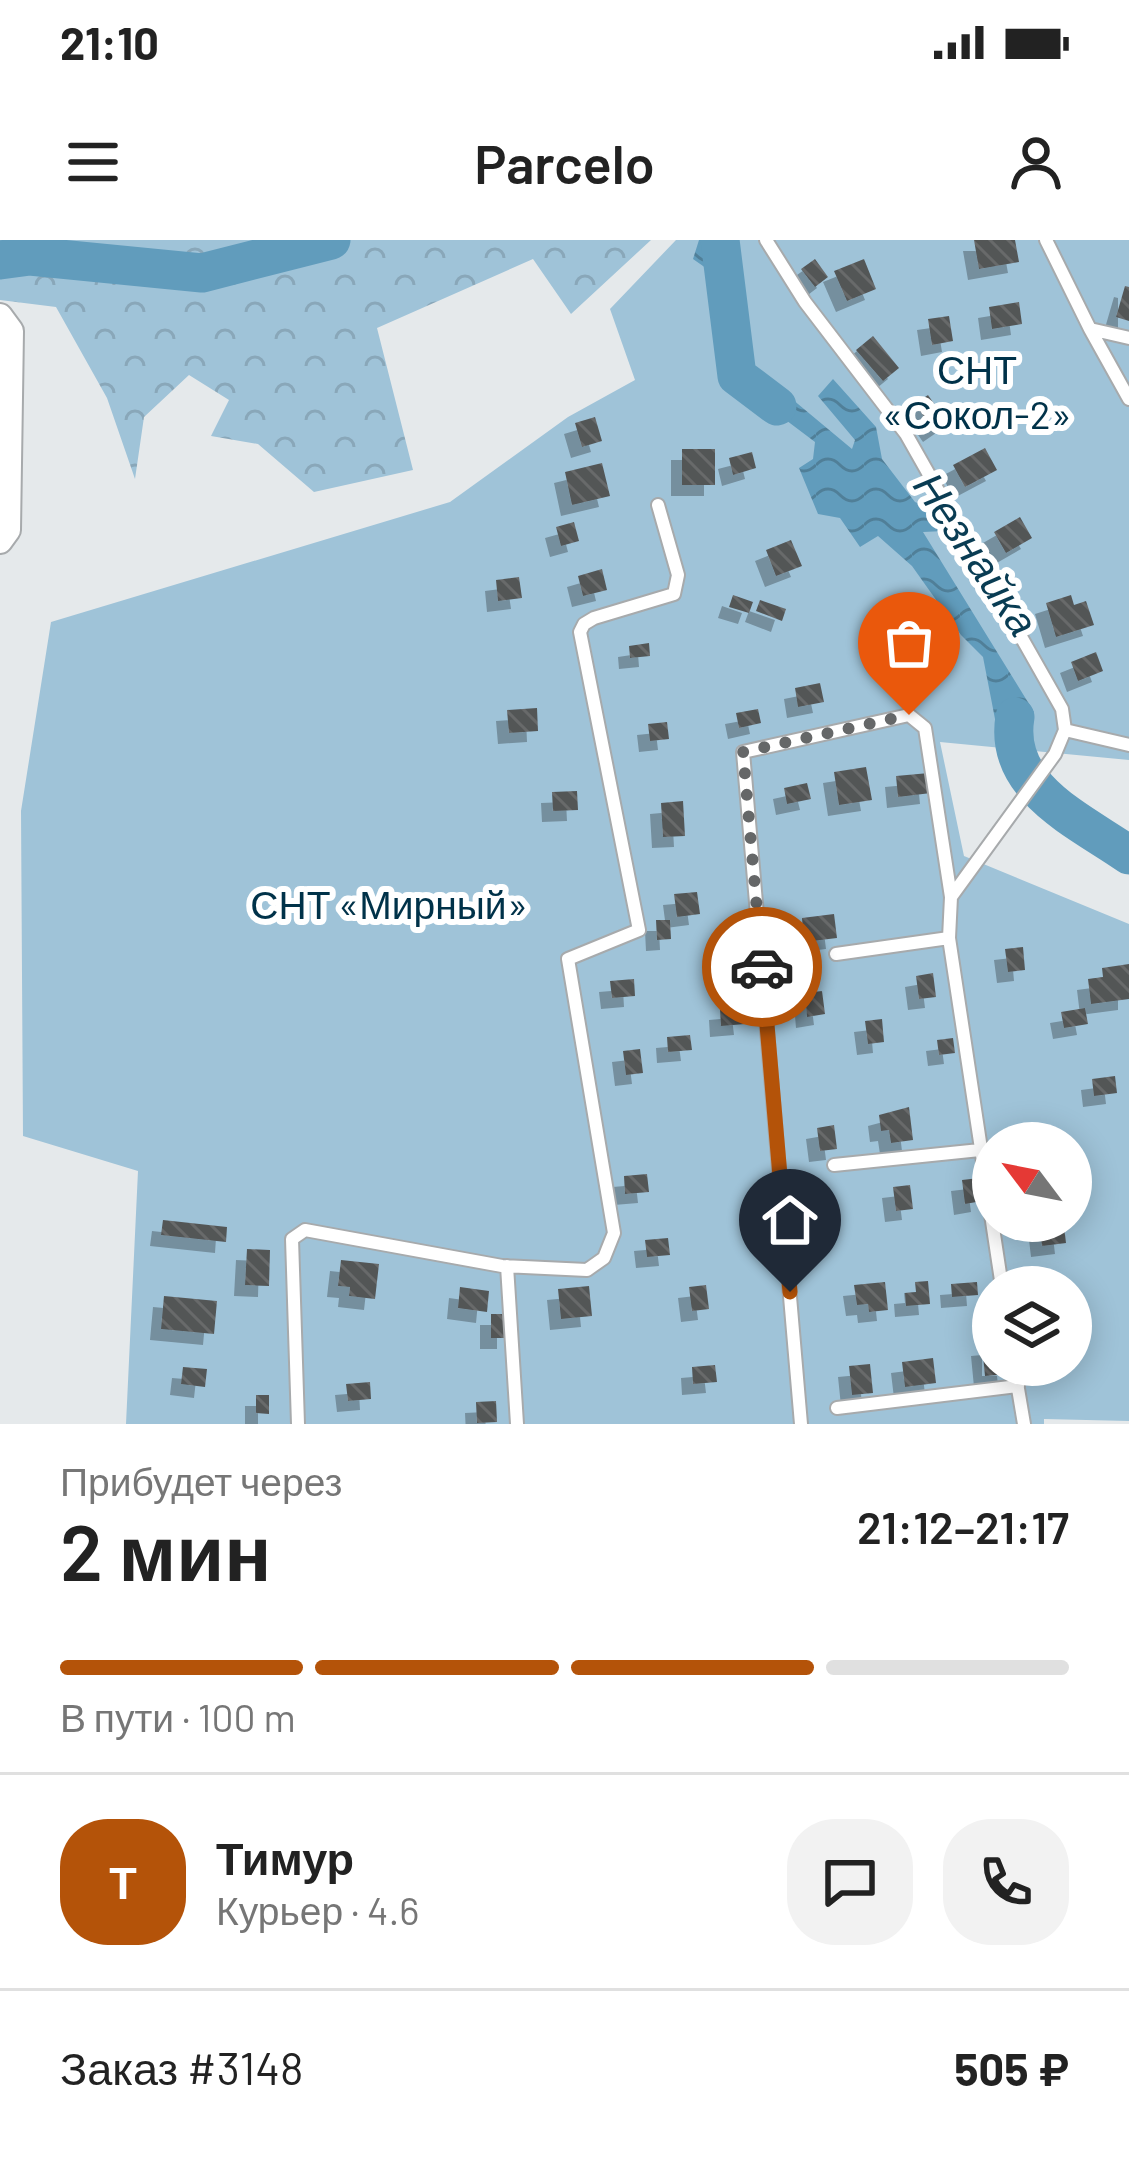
<!DOCTYPE html>
<html lang="ru">
<meta charset="utf-8">
<style>
:root{--surface:#fff;--page:#f2f2f2;--text:#222;--muted:#767676;--line:#e0e0e0;--accent:#b45309}
body{margin:0;font-family:Barlow,sans-serif;background:var(--page);color:var(--text);height:100vh;display:flex;flex-direction:column;font-size:45px;white-space:nowrap}
*{box-sizing:border-box;margin:0}
p{font-size:39px;color:var(--muted)}
.icon{flex:none;width:66px;height:66px;fill:none;stroke:currentColor;stroke-width:2;stroke-linecap:round;stroke-linejoin:round}
.map{position:relative;height:1184px;overflow:hidden}
.sheet{display:flex;flex-direction:column;background:var(--surface);flex:1}
.sheet>*{flex:none}
.needle{width:78px;rotate:302deg}
.tools{position:absolute;left:972px;top:882px;display:grid;gap:24px}
.tools a{display:grid;place-items:center;width:120px;height:120px;border-radius:50%;background:var(--surface);box-shadow:0 6px 30px #0003;font-size:60px}
.pin{position:absolute;display:grid;place-items:center;width:102px;height:102px;color:#fff;margin:-123px -51px;border-radius:50% 50% 50% 0;rotate:-45deg;box-shadow:0 0 12px #0007}
.pin .icon{rotate:45deg}
.courier{position:absolute;display:grid;place-items:center;width:120px;height:120px;margin:-60px;border:9px solid #b45309;border-radius:50%;background:#fff;color:#222;box-shadow:0 3px 15px #0007}
.headline em{font-style:normal;font-weight:600}
.headline div{display:flex;flex-direction:column-reverse}
.headline{display:flex;align-items:center;justify-content:space-between;height:204px;padding:0 60px}
h1{font-size:78px;font-weight:600;line-height:90px}
.bar{display:grid;grid-template-columns:repeat(4,1fr);gap:18px 12px;align-content:center;height:144px;padding:0 60px}
.bar i{height:15px;border-radius:9px;background:var(--line)}
.bar .current{background:var(--accent)}
.bar p{grid-column:span 4}
.line{display:flex;align-items:center;gap:30px;padding:0 60px;border-top:3px solid var(--line)}
.line div{flex:1}
.round{display:grid;place-items:center;flex:none;width:126px;height:126px;border-radius:48px;background:var(--page)}
.status{display:flex;justify-content:space-between;align-items:center;height:84px;padding:0 60px;background:var(--surface);direction:ltr}
.status svg{height:33px;fill:currentColor}
header{display:flex;justify-content:space-between;align-items:center;height:156px;padding:0 60px;background:var(--surface);font-size:54px;font-weight:600}
.map>svg:first-child{display:block}
.forest{fill:url(#forest-crowns)}
.green{fill:#9fc3d8;fill-rule:evenodd}
.water{fill:url(#water-waves)}
.lines{fill:none;stroke-linecap:round;stroke-linejoin:round}
.river{stroke:#619cbc;stroke-width:39}
.building{fill:url(#building-back-hatch);filter:url(#shadow)}
.service-casing{stroke:#a7aaac;stroke-width:16}
.minor-casing{stroke:#a7aaac;stroke-width:28}
.service{stroke:#fff;stroke-width:12}
.minor{stroke:#fff;stroke-width:24}
.done{stroke:#656768;stroke-width:12;stroke-dasharray:0 21.6}
.route{stroke:#b45309;stroke-width:15}
.labels{text-anchor:middle;stroke-width:12;stroke-linejoin:round;paint-order:stroke}
.park-label{font-size:39px;fill:#003249;stroke:#fff}
.water-label{font-size:42px;font-style:italic;fill:#093c53;stroke:#fff}
</style>
<div class="status"><b>21:10</b><svg viewBox="0 0 49 12"><path d="M0 12V9h3v3zM5 12V6h3v6zM10 12V3h3v9zM15 12V0h3v12zM26 1h20v11H26zM47 4h2v5h-2z"/></svg></div>
<header><svg class="icon" aria-label="menu" viewBox="0 0 24 24"><path d="M4 6h16M4 12h16M4 18h16"/></svg>Parcelo<svg class="icon" aria-label="person" viewBox="0 0 24 24"><circle cx="12" cy="8" r="4"/><path d="M4 21q1-7 8-7t8 7"/></svg></header>
<div class="map">
<svg width="1129" height="1184" viewBox="0 0 1129 1184">
<defs>
<pattern id="forest-crowns" width="20" height="18" patternUnits="userSpaceOnUse" patternTransform="scale(3)"><rect width="20" height="18" fill="#9fc3d8"/><path d="M2 6a3 3 0 1 1 6 0M12 15a3 3 0 1 1 6 0" fill="none" stroke="#89a7b9"/></pattern>
<pattern id="water-waves" width="16" height="10" patternUnits="userSpaceOnUse" patternTransform="scale(3)"><rect width="16" height="10" fill="#619cbc"/><path d="M0 5q4-4 8 0t8 0" fill="none" stroke="#507f98"/></pattern>
<pattern id="building-back-hatch" width="6" height="6" patternUnits="userSpaceOnUse" patternTransform="scale(3)"><rect width="6" height="6" fill="#535657"/><path d="M-1 5l2 2M0 0l6 6M5-1l2 2" fill="none" stroke="#686a6b"/></pattern>
<filter id="shadow"><feDropShadow dx="-11" dy="11" stdDeviation="0" flood-color="#0004"/></filter>
</defs>
<rect width="100%" height="100%" fill="#e5e9eb"/>
<path class="forest" d="M0,0h651l-80,74 -38,-55 -156,69 36,142 -99,22 -56,-48 -47,-8 18,-36 -40,-25 -45,42 -9,62 -28,-81 -51,-91 -56,-7z"/>
<path class="green" d="M676,0h453v520l-189,-18 24,114 165,68v497l-85,-2v5h-918l12,-253 -115,-35 -2,-325 30,-189 399,-120 118,-85 67,-37 -25,-71zM993,903h78v78h-78zM993,1047h78v78h-78z"/>
<path class="water" d="M699,0h30l-6,25 7,34 -11,3 -6,-29 -20,-14z
M742,129l44,25 66,55 3,-9 -37,-44 15,-17 43,48 6,32 33,43 27,11 2,18 -21,1 111,180 -14,18 5,35 -13,3 -11,-18 -18,-93 -22,-22 -49,-69 -34,-30 -18,11 -20,-29 -22,-4 -19,-46 14,-9 2,-17 -81,-61z
M1049,544l80,54v28l-72,-39 -21,-25z"/>
<g class="lines">
<path class="river" d="M720,0l17,136 40,30
M0,20l30,-4 172,17 129,-33
M1015,477c-12,71 64,103 114,138"/>
</g>
<path class="building" d="M974,0h41l4,22 -40,7z
M815,19l13,18 -13,10 -14,-18z
M864,19l12,30 -29,12 -13,-30z
M1125,46l4,1v34l-13,-4z
M1019,62l3,22 -30,5 -3,-22z
M949,76l4,25 -21,4 -4,-26z
M873,96l26,32 -16,13 -27,-31z
M928,155l19,27 -13,9 -19,-27z
M595,177l7,24 -20,6 -7,-24z
M985,208l12,22 -32,17 -12,-22z
M682,209h33v36h-33z
M752,212l4,16 -23,7 -4,-17z
M602,223l8,33 -38,9 -7,-33z
M1020,277l12,21 -26,15 -12,-21z
M574,282l5,19 -18,5 -5,-19z
M791,300l11,26 -26,10 -10,-26z
M602,329l5,21 -24,6 -5,-20z
M519,337l3,21 -24,3 -2,-21z
M733,355l20,7 -4,11 -20,-6z
M1071,355l3,10 12,-4 8,24 -38,12 -10,-34z
M760,360l26,9 -4,12 -26,-10z
M649,403l1,13 -20,2 -1,-12z
M1096,412l7,19 -25,10 -7,-19z
M820,443l4,19 -26,5 -3,-19z
M537,468l1,23 -29,2 -2,-23z
M758,469l3,14 -22,5 -3,-15z
M667,482l2,17 -19,2 -2,-17z
M866,527l6,33 -33,5 -5,-33z
M929,533l2,20 -33,4 -2,-21z
M807,543l4,16 -24,5 -3,-16z
M577,551l1,19 -25,1 -1,-19z
M683,561l2,35 -22,1 -2,-34z
M697,652l3,22 -23,3 -3,-23z
M834,674l3,24 -33,4 -2,-24z
M656,680h14l1,19 -14,1z
M1023,707l2,23 -17,2 -3,-23z
M1129,724v35l-38,5 -3,-25 15,-2 -1,-9z
M933,733l3,24 -17,2 -3,-23z
M634,739l1,17 -23,2 -2,-17z
M822,751l3,23 -18,3 -2,-24z
M743,767l2,17 -24,2 -1,-17z
M1085,768l3,16 -24,4 -3,-16z
M882,779l2,23 -16,2 -3,-23z
M690,795l2,15 -24,2 -1,-15z
M953,798l2,15 -16,2 -2,-15z
M640,809l3,24 -17,2 -3,-24z
M1115,836l2,17 -23,3 -2,-17z
M909,867l4,33 -22,3 -2,-13 -8,1 -2,-16z
M834,885l3,24 -17,2 -3,-23z
M647,934l2,18 -24,2 -1,-18z
M979,938l3,23 -17,3 -3,-24z
M910,945l3,24 -17,2 -3,-24z
M163,980l64,7 -1,15 -65,-7z
M1064,986l2,17 -24,3 -2,-17z
M668,998l2,17 -23,2 -2,-17z
M247,1009l23,1 -1,36 -24,-1z
M341,1020l38,4 -4,35 -26,-3 1,-9 -12,-1z
M928,1041l2,23 -24,2 -1,-13 11,-1 -1,-10z
M885,1042l3,28 -19,2 -1,-8 -11,1 -3,-20z
M977,1042l1,13 -26,2 -1,-13z
M706,1045l3,24 -17,2 -3,-24z
M589,1046l3,30 -31,3 -3,-30z
M460,1047l29,4 -2,21 -29,-4z
M164,1056l53,5 -3,33 -53,-5z
M491,1074h17v24h-17z
M993,1104v21h15l1,9 -24,2 -3,-31z
M933,1118l3,25 -31,4 -3,-25z
M870,1124l3,29 -21,2 -3,-29z
M715,1125l2,17 -24,2 -1,-17z
M183,1127l24,2 -2,18 -24,-3z
M370,1142l1,17 -23,2 -2,-17z
M256,1155h13v19l-13,-1z
M496,1161l1,21 -20,1 -1,-21z"/>
<g class="lines">
<defs>
<path id="service" d="M766,0l39,62 101,132 156,275 3,21 -10,24 -104,143
M1046,0l44,89 39,9
M1090,89l39,70
M1065,490l64,15
M836,714l113,-16
M834,925l146,-15
M507,1026l10,158
M1014,1125l10,59
M837,1168l181,-22
M298,1184l-6,-185 13,-9 197,36 85,4 17,-12 10,-25 -46,-274 71,-29 -59,-298 4,-8 10,-6 80,-24 4,-19 -20,-70
M801,1184l-58,-672 166,-37 16,13 26,169 -2,41 53,349"/>
<path id="minor" d="M0,76l11,15 -3,199 -8,11"/>
</defs>
<use href="#service" class="service-casing"/>
<use href="#minor" class="minor-casing"/>
<use href="#service" class="service"/>
<use href="#minor" class="minor"/>
</g>
<g class="lines">
<path class="done" d="M762,727l-19,-215 166,-37"/>
<path class="route" d="M762,727l28,325"/>
</g>
<g class="labels">
<g class="park-label">
<text x="977" y="144">СНТ<tspan x="977" dy="45">«Сокол-2»</tspan></text>
<text x="389" y="679">СНТ «Мирный»</text>
</g>
<g class="water-label">
<text transform="translate(976 314) rotate(56)" y="15">Незнайка</text>
</g>
</g>
</svg>
<div class="tools">
<a><svg class="needle" viewBox="-14 -14 28 28"><path d="M0-13l5 13h-10z" fill="#e53935"/><path d="M0 13l5-13h-10z" fill="#767676"/></svg></a>
<a><svg class="icon" aria-label="layers" viewBox="0 0 24 24"><path d="M12 4l9 5-9 5-9-5zM3 14l9 5 9-5"/></svg></a>
</div>
<div class="pin" style="left:909px;top:475px;background:#ea580c"><svg class="icon" aria-label="bag" viewBox="0 0 24 24"><path d="M5 8h14l-1 12H6zM9 8a3 3 0 0 1 6 0"/></svg></div>
<div class="pin" style="left:790px;top:1052px;background:#1f2937"><svg class="icon" aria-label="home" viewBox="0 0 24 24"><path d="M3 11l9-7 9 7M6 9v11h12V9"/></svg></div>
<div class="courier" style="left:762px;top:727px"><svg class="icon" aria-label="car" viewBox="0 0 24 24"><path d="M5 17H2v-5l4-1 3-4h7l3 4 3 1v5h-3M9 17h6M6 11h13"/><circle cx="7" cy="17" r="2"/><circle cx="17" cy="17" r="2"/></svg></div>
</div>
<section class="sheet">
<div class="headline"><div><h1>2 мин</h1><p>Прибудет через</p></div><em>21:12–21:17</em></div>
<div class="bar"><i class="current"></i><i class="current"></i><i class="current"></i><i></i><p>В пути · 100 m</p></div>
<div class="line" style="height:216px"><b class="round" style="background:var(--accent);color:#fff">Т</b><div><b>Тимур</b><p>Курьер · 4.6</p></div><a class="round"><svg class="icon" aria-label="chat" viewBox="0 0 24 24"><path d="M4 5h16v11H9l-5 4z"/></svg></a><a class="round"><svg class="icon" aria-label="phone" viewBox="0 0 24 24"><path d="M5 4h4l2 5-3 2q2 4 5 5l2-3 5 2v4C11 20 4 13 5 4z"/></svg></a></div>
<div class="line" style="height:156px"><div>Заказ #3148</div><b>505 ₽</b></div>
</section>
